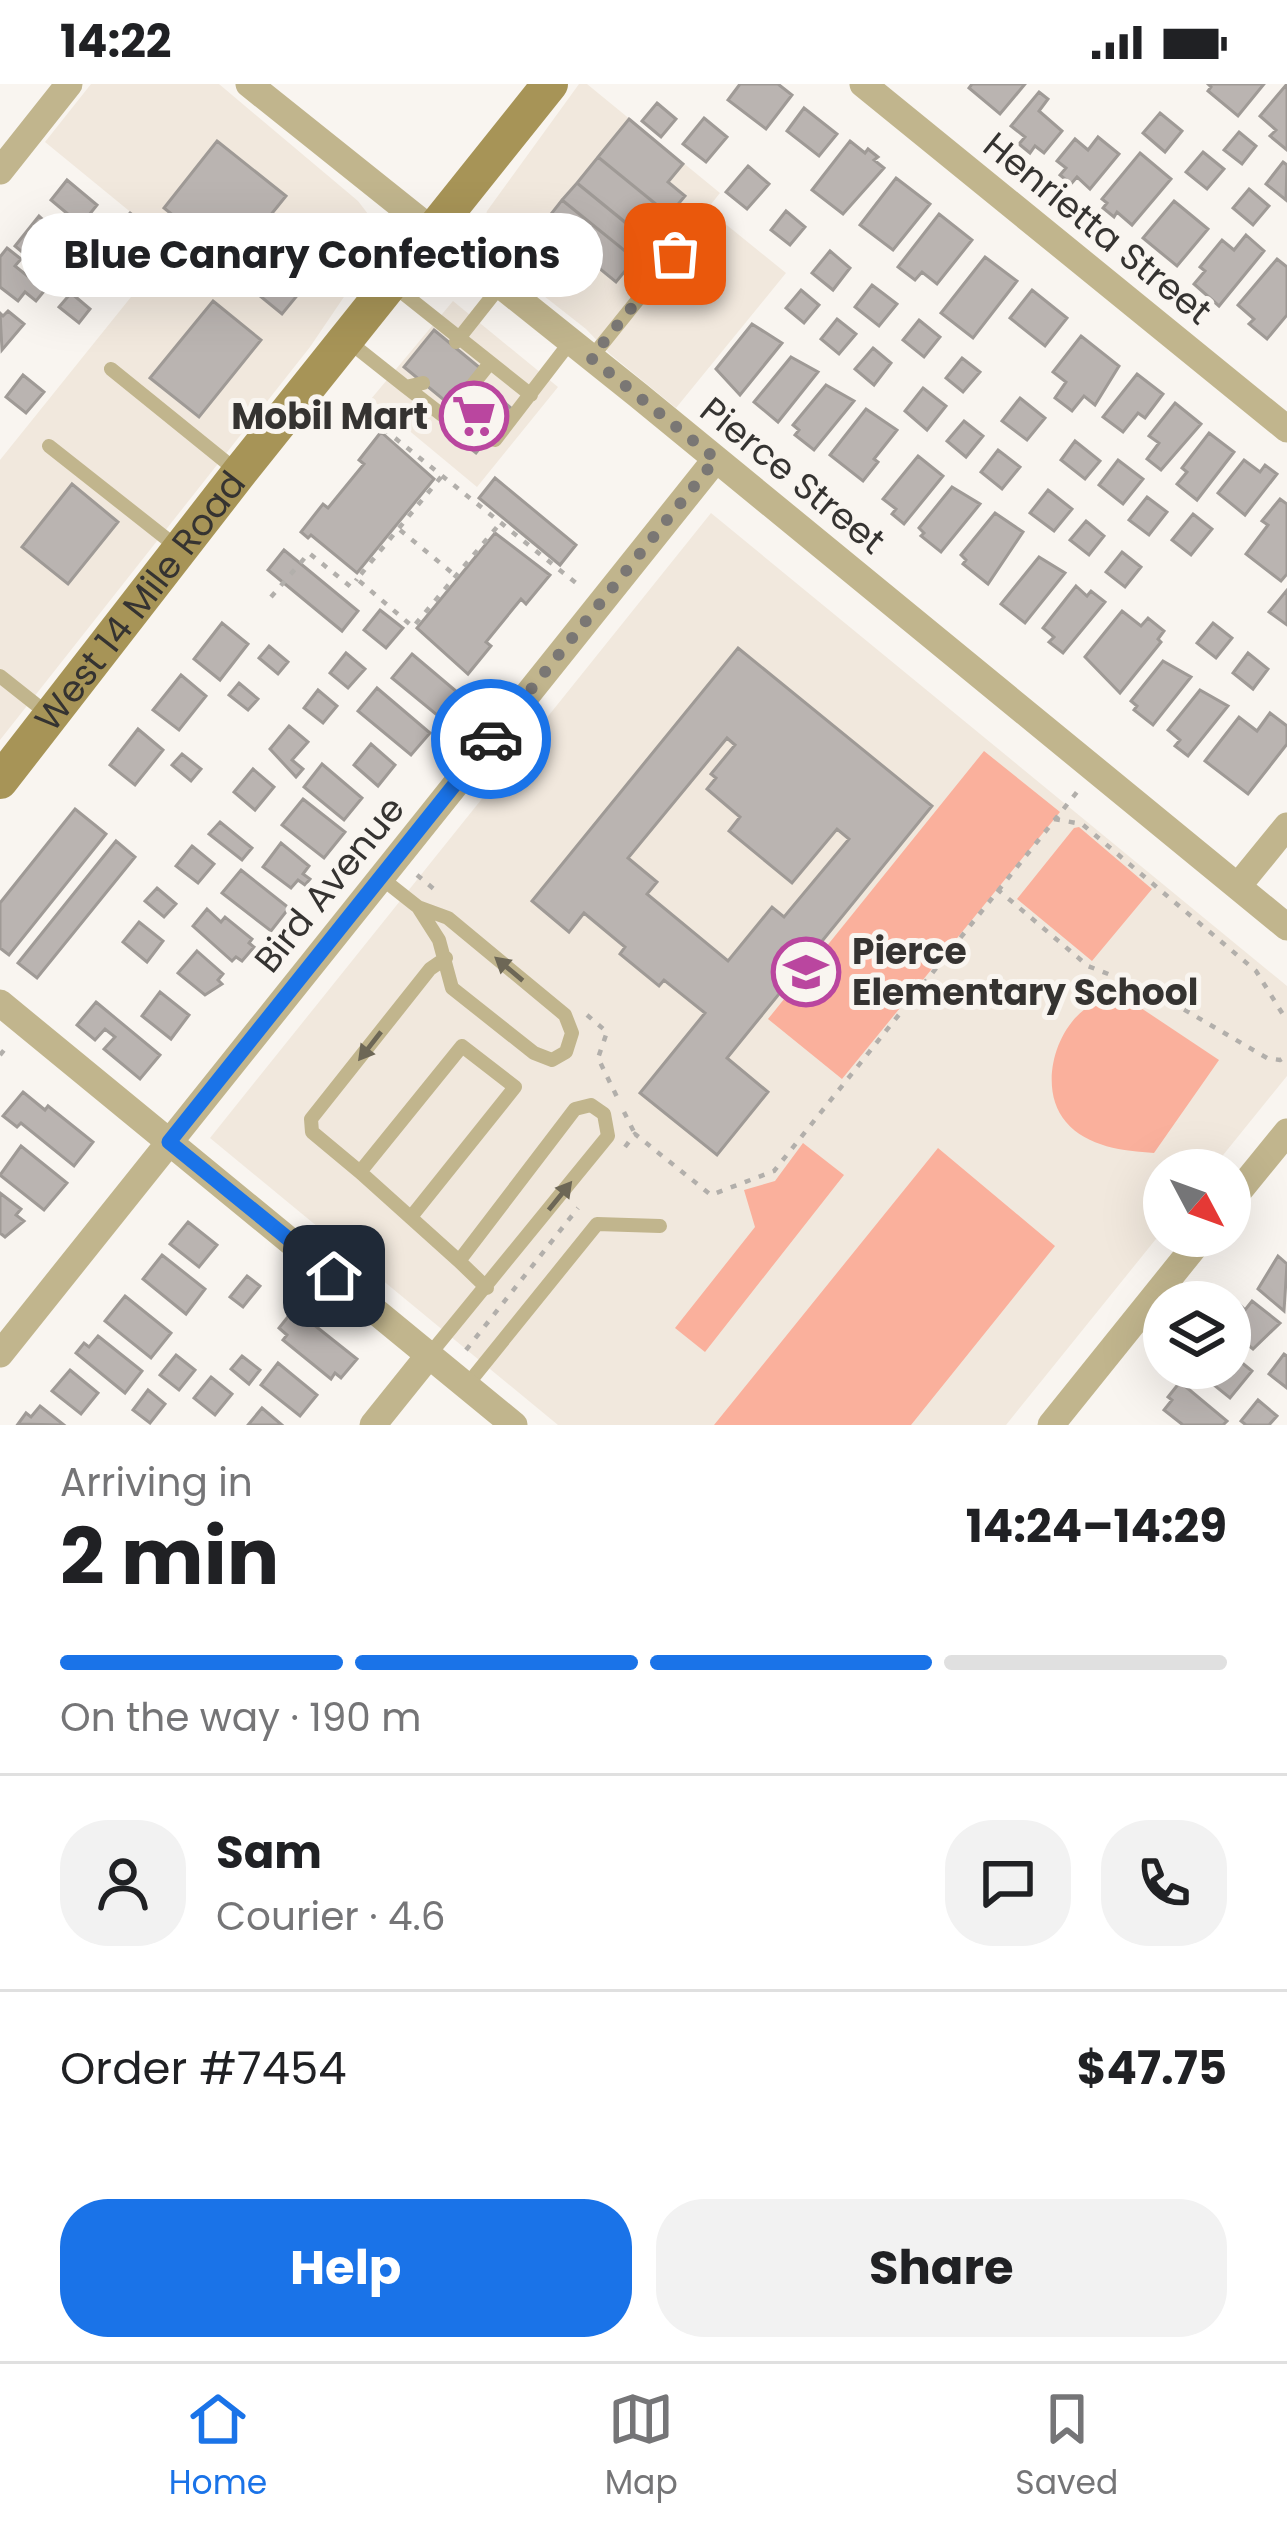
<!DOCTYPE html>
<meta charset="utf-8">
<style>
:root{--surface:#fff;--page:#f2f2f2;--text:#202124;--muted:#757577;--line:#e0e0e0;--accent:#1a73e8}
body{margin:0;font-family:Poppins,sans-serif;background:var(--page);color:var(--text);height:100vh;display:flex;flex-direction:column;font-size:45px;white-space:nowrap}
*{box-sizing:border-box;margin:0}
p{font-size:39px;color:var(--muted)}
.icon{flex:none;width:66px;height:66px;fill:none;stroke:currentColor;stroke-width:2;stroke-linecap:round;stroke-linejoin:round}
.map{position:relative;height:1341px;overflow:hidden}
.details{display:flex;flex-direction:column;background:var(--surface);flex:1}
.details>*{flex:none}
.needle{width:78px;rotate:131deg}
.controls{position:absolute;left:1143px;top:1065px;display:grid;gap:24px}
.controls a{display:grid;place-items:center;width:108px;height:108px;border-radius:50%;background:var(--surface);box-shadow:0 12px 48px #0002;font-size:60px}
.pin{position:absolute;display:grid;place-items:center;width:102px;height:102px;color:#fff;margin:-51px;border-radius:24px;box-shadow:0 6px 18px #0006}
.courier{position:absolute;display:grid;place-items:center;width:120px;height:120px;margin:-60px;border:9px solid #1a73e8;border-radius:50%;background:#fff;color:#222;box-shadow:0 3px 15px #0007}
.bubble{position:absolute;height:84px;border-radius:42px;background:var(--surface);box-shadow:0 12px 48px #0002;font-size:39px;font-weight:700;line-height:84px;text-align:center}
.headline em{font-style:normal;font-weight:700}
.headline div{display:flex;flex-direction:column-reverse}
.headline{display:flex;align-items:center;justify-content:space-between;height:204px;padding:0 60px}
h1{font-size:78px;font-weight:700;line-height:90px}
.bar{display:grid;grid-template-columns:repeat(4,1fr);gap:18px 12px;align-content:center;height:144px;padding:0 60px}
.bar i{height:15px;border-radius:9px;background:var(--line)}
.bar .selected{background:var(--accent)}
.bar p{grid-column:span 4}
.line{display:flex;align-items:center;gap:30px;padding:0 60px;border-top:3px solid var(--line)}
.line div{flex:1}
.round{display:grid;place-items:center;flex:none;width:126px;height:126px;border-radius:48px;background:var(--page)}
.action{display:flex;gap:24px;margin-top:auto;padding:24px 60px}
.action a{flex:1;height:138px;border-radius:48px;background:var(--accent);color:#fff;font-size:48px;font-weight:700;line-height:138px;text-align:center}
.action a+a{background:var(--page);color:var(--text)}
.status{display:flex;justify-content:space-between;align-items:center;height:84px;padding:0 60px;background:var(--surface);direction:ltr}
.status svg{height:33px;fill:currentColor}
.menu{display:flex;justify-content:space-around;align-items:center;height:168px;border-top:3px solid var(--line);background:var(--surface);font-size:33px;color:var(--muted)}
.menu a{display:grid;justify-items:center;gap:6px}
.menu .selected{color:var(--accent)}
.map>svg:first-child{display:block}
.built{fill:#f1e8dd}
.green{fill:#fab09c}
.building{fill:#bab4b1;stroke:#9f9a96;stroke-width:3;fill-rule:evenodd}
.lines{fill:none;stroke-linecap:round;stroke-linejoin:round}
.path{stroke:#b2afab;stroke-width:4.5;stroke-dasharray:6 9;stroke-linecap:butt}
.lane{stroke:#c1b58d;stroke-width:14}
.street{stroke:#c1b58d;stroke-width:27}
.secondary{stroke:#a79457;stroke-width:36}
.oneway{fill:#6d6756}
.done{stroke:#7a7774;stroke-width:12;stroke-dasharray:0 21.6}
.route{stroke:#1a73e8;stroke-width:15}
.labels{text-anchor:middle;stroke-width:10;stroke-linejoin:round;paint-order:stroke}
.street-label{font-size:36px;fill:#353331;stroke:#f9f5f0}
.poi-label{font-size:36px;font-weight:bold;fill:#353331;stroke:#f9f5f0;text-anchor:end}
</style>
<div class="status"><b>14:22</b><svg viewBox="0 0 49 12"><path d="M0 12V9h3v3zM5 12V6h3v6zM10 12V3h3v9zM15 12V0h3v12zM26 1h20v11H26zM47 4h2v5h-2z"/></svg></div>
<div class="map">
<svg width="1287" height="1341" viewBox="0 0 1287 1341">
<rect width="100%" height="100%" fill="#f9f5f0"/>
<path class="built" d="M91,0h128l139,117 20,26 -5,27 -63,93 -310,393v-280l172,-214 -127,-104z
M579,0h8l133,109 -13,16 79,64 -110,135 -66,-54 -24,-25 -88,-69 -18,-23 7,-26z
M453,217l105,86 -81,100 -106,-88z
M711,429l576,473v90l-76,94h-47v59l-158,196h-448l-348,-287z"/>
<path class="green" d="M984,667l76,61 -218,267 -74,-60z
M1079,743l73,62 -60,72 -75,-62 57,-71z
M1120,910l99,66 -65,93c-30,-2 -67,-6 -88,-31 -27,-31 -13,-89 19,-113 9,-7 24,-10 35,-15z
M803,1059l41,32 -139,177 -30,-24 80,-101 -11,-37 31,-9z
M938,1064l117,98 -144,179h-197z"/>
<path class="building" d="M740,0h38l14,11 -26,34 -38,-29z
M972,0h53l-25,30 -31,-26z
M1208,0h56l-26,32 -30,-25 3,-4z
M1287,0v66l-17,-14 6,-6 -16,-14z
M1039,8l9,7 -9,12 23,20 -18,22 -9,-7 -5,7 -11,-9 6,-7 -14,-11z
M657,19l19,16 -15,18 -19,-16z
M804,24l33,26 -18,22 -32,-25z
M1160,29l22,18 -17,21 -22,-19z
M704,34l23,19 -21,25 -23,-18z
M629,35l54,45 -15,18 17,14 -16,19 -71,-58z
M1239,48l17,14 -14,18 -18,-14z
M1098,53l21,17 -29,35 -13,-12 -6,7 -11,-9 6,-7 -9,-7 18,-22 13,11z
M217,57l69,55 -54,67 -68,-55z
M850,57l15,12 3,-4 10,8 -4,3 10,8 -41,46 -31,-24z
M1203,68l21,17 -17,20 -21,-17z
M1140,69l31,26 -39,46 -15,-13 -3,5 -11,-9 4,-5 -5,-4z
M598,73l75,61 -21,26 -75,-61z
M1283,78l4,3 -1,35 -20,-16z
M748,82l21,18 -22,25 -21,-17z
M896,94l34,26 -37,46 -33,-25z
M67,96l30,25 -16,20 -30,-25z
M577,99l72,59 -14,17 -73,-59z
M1249,105l20,17 -16,19 -20,-17z
M562,116l73,59 -19,23 -72,-59z
M1174,117l34,28 -31,37 -34,-28z
M786,127l19,16 -15,18 -19,-15z
M130,129l19,16 -13,16 -20,-16z
M939,130l33,26 -35,44 -15,-12 -7,8 -17,-13z
M39,132l11,10 -5,5 22,18 -20,24 -32,-27z
M1246,151l18,16 -45,55 -25,-22 11,-13 -5,-4 22,-27 12,10z
M7,164l14,11 -6,7 30,24 -9,11 -11,-9 -7,9 -18,-14v-30z
M830,167l20,17 -17,22 -21,-17z
M98,171l23,19 -11,12 -22,-19z
M985,173l32,24 -44,57 -32,-25z
M281,175l28,22 -27,33 -28,-23z
M1277,175l10,8v48l-20,24 -18,-15 5,-5 -16,-14z
M872,201l25,19 -18,22 -24,-19z
M801,206l18,15 -15,18 -18,-15z
M1032,206l35,28 -22,28 -35,-28z
M71,209l19,16 -11,14 -20,-16z
M213,217l48,39 -62,77 -49,-39z
M8,227l16,13 -22,26 -2,-37 3,3z
M837,235l19,15 -17,20 -18,-15z
M919,236l21,17 -16,20 -21,-17z
M752,240l30,19 -42,52 -24,-26z
M434,246l46,38 -30,37 -46,-38z
M1081,252l38,30 -24,39 -11,-9 -12,15 -17,-13 11,-16 -13,-10z
M873,264l18,15 -17,22 -19,-16z
M791,273l27,15 -40,50 -24,-20z
M962,274l18,14 -17,20 -17,-14z
M1137,290l26,20 -18,24 -7,-5 -15,19 -20,-15z
M23,291l21,17 -18,21 -20,-16z
M826,301l28,16 -40,49 -19,-15 4,-5 -6,-5z
M485,302l27,23 -36,44 -28,-22z
M923,304l23,18 -19,24 -22,-19z
M1020,314l25,20 -18,22 -25,-19z
M1175,319l26,21 -40,46 -14,-11 12,-16 -10,-7z
M866,325l31,21 -23,29 4,3 -15,19 -33,-26z
M964,337l19,15 -17,21 -19,-16z
M381,348l53,47 -77,94 -46,-38 -3,3 -7,-6 22,-28 5,4 36,-44 -5,-4z
M1209,349l25,19 -37,48 -20,-16 10,-12 -5,-4z
M1075,357l25,20 -15,18 -24,-19z
M998,366l22,17 -18,22 -21,-17z
M918,372l25,20 -39,48 -12,-10 4,-5 -13,-10z
M1118,376l25,19 -20,25 -24,-19z
M1244,376l16,12 5,-7 12,9 -32,41 -27,-22z
M495,394l81,67 -16,20 -81,-67z
M72,400l46,38 -50,62 -46,-37z
M952,403l28,17 -39,48 -20,-16 3,-3 -5,-5z
M1048,406l24,19 -18,22 -24,-18z
M1147,413l20,15 -18,23 -20,-15z
M1280,415l7,5v70l-6,7 -35,-27 22,-29 -6,-4z
M995,429l28,19 -35,52 -25,-20 3,-4 -5,-5z
M1193,430l19,15 -21,26 -19,-15z
M1086,437l18,15 -15,19 -19,-15z
M495,449l55,42 -24,29 -5,-5 -35,43 5,4 -23,28 -51,-46z
M284,466l74,61 -16,20 -74,-61z
M1122,468l19,15 -16,20 -19,-15z
M1039,473l26,16 -40,50 -24,-19z
M1076,502l11,10 4,-5 14,11 -42,51 -14,-11 5,-5 -11,-9z
M1287,506v35l-18,-13z
M380,526l23,18 -17,20 -22,-18z
M1122,527l19,15 7,-8 16,13 -6,8 3,3 -41,51 -35,-36z
M222,539l26,21 -28,36 -26,-21z
M1213,539l19,15 -16,20 -19,-15z
M269,562l19,16 -10,12 -19,-16z
M738,564l194,158 -205,252 41,34 -51,63 -77,-62 65,-80 -41,-33 -5,6 -39,-32 5,-7 -41,-34 -15,19 -37,-31zM727,654l8,7 -24,29 5,4 -9,11 33,28 -11,14 63,52 45,-54 12,10 -65,78 -12,-10 -44,54 -81,-67 10,-12 -29,-24z
M346,569l19,16 -17,19 -18,-15z
M1248,569l20,16 -15,20 -20,-16z
M412,570l45,38 -20,23 -45,-37z
M1163,577l28,16 -38,48 -19,-15 3,-4 -6,-5z
M181,591l25,21 -27,34 -26,-20z
M239,599l19,16 -10,11 -19,-15z
M377,604l53,45 -19,22 -53,-44z
M318,606l19,16 -14,17 -19,-15z
M1200,606l28,16 -40,50 -13,-10 5,-6 -12,-10z
M1270,629l17,13v18l-39,50 -43,-33 34,-44 18,14z
M289,642l19,16 -16,18 11,9 -7,8 -26,-28z
M138,645l25,21 -28,35 -25,-20z
M371,660l24,21 -17,21 -24,-21z
M182,670l19,15 -10,12 -19,-16z
M322,680l40,34 -18,22 -40,-33z
M253,685l21,18 -19,23 -21,-18z
M303,715l42,33 -21,26 -42,-33z
M75,725l31,25 -97,121 -9,-7v-45z
M220,738l32,26 -10,12 -33,-26z
M116,757l19,16 -98,121 -19,-15z
M281,759l28,23 -6,8 7,5 -5,6 -7,-5 -7,8 -28,-21z
M192,762l22,18 -16,19 -22,-17z
M241,786l48,38 -18,23 -49,-38z
M157,804l19,16 -12,13 -19,-16z
M207,825l14,13 4,-5 27,22 -3,4 5,4 -12,14 -6,-4 -4,4 -39,-35z
M139,838l24,19 -16,21 -24,-20z
M197,867l26,23 -5,6 4,4 -17,11 -27,-22z
M160,908l29,23 -18,24 -29,-23z
M96,918l64,53 -20,24 -36,-30 11,-12 -10,-8 -10,11 -18,-15z
M23,1008l22,18 3,-4 45,36 -19,24 -53,-43 -4,4 -14,-11z
M21,1062l46,37 -23,27 -44,-35z
M0,1109l21,16 -5,6 8,6 -19,16 -5,-4z
M188,1138l29,23 -18,22 -29,-23z
M162,1171l43,34 -19,25 -43,-35z
M1278,1172l9,8 -3,47 -26,-22z
M247,1192l13,10 -17,21 -13,-10z
M125,1212l46,37 -20,25 -46,-37z
M1252,1217l28,22 -27,26 -23,-18 6,-11 -5,-4 9,-11 5,5z
M294,1225l63,50 -16,19 -6,-5 -4,6 -48,-39 4,-5 -8,-7z
M98,1252l44,35 -17,22 -49,-40 8,-10 5,4z
M1230,1269l22,18 -22,27 -36,-29 36,-1z
M1284,1270l3,2v32l-18,-14z
M176,1271l19,15 -16,20 -19,-15z
M242,1272l18,14 -11,14 -18,-15z
M278,1279l39,32 -17,21 -39,-31z
M70,1286l28,23 -17,21 -29,-23z
M211,1293l21,17 -17,21 -21,-17z
M1180,1298l47,39 -4,4h-40l-19,-15 8,-10 -4,-3z
M148,1306l17,14 -15,19 -17,-13z
M1258,1316l19,16 -8,9h-23l-5,-4z
M40,1322l24,19 -46,-1 8,-11 5,4z
M262,1324l20,17h-34z"/>
<g class="lines">
<path class="path" d="M360,326l221,177
M441,393l-84,102 56,48 89,-106
M400,446l56,46
M271,513l38,-44 42,34 6,-8
M1054,735l28,5 174,147 31,50
M417,791l18,15
M997,805l91,77 66,26 113,66 13,2 7,-4
M587,931l20,17 -9,26 19,39
M0,971l9,-11
M624,1028l11,22
M625,1063l10,-13 76,61 63,-24 307,-384
M466,1266l112,-142"/>
<path class="lane" d="M394,202l137,109
M348,257l58,46 17,-4
M456,258l45,-57
M591,274l107,-133
M111,285l126,102
M406,303l40,31 44,-55
M495,356l76,-99
M49,362l128,101
M0,592l48,38
M380,793l38,30 21,33 13,48 82,65 18,7 14,-8 6,-19 -7,-18 -117,-97 -30,-11
M360,1088l-48,-40 -1,-13 119,-150 16,-11
M411,1133l104,-130 -53,-41 -102,126 99,89
M430,1270l178,-218 -4,-22 -13,-9 -16,4 -116,152 28,27
M467,1301l130,-161 63,2"/>
<path class="street" d="M249,0l389,311 649,532
M863,0l424,345
M0,87l69,-87
M1238,802l49,-60
M0,919l514,422
M1230,1118l57,-70
M0,1270l716,-895
M373,1341l57,-71
M1051,1341l152,-189"/>
<path class="secondary" id="s1" d="M0,697l239,-308 311,-389"/>
</g>
<defs><path id="oneway-solid" d="M-6-.8H1V-3.2L6.5 0L1 3.2V.8H-6Z" transform="scale(3)"/></defs>
<g class="oneway">
<use href="#oneway-solid" transform="translate(509 885) rotate(-140)"/>
<use href="#oneway-solid" transform="translate(370 962) rotate(128)"/>
<use href="#oneway-solid" transform="translate(560 1112) rotate(-51)"/>
</g>
<g class="lines">
<path class="done" d="M491,655l225,-280 -125,-101 84,-104"/>
<path class="route" d="M334,1192l-165,-134 322,-403"/>
</g>
<defs>
<symbol id="supermarket-ring" viewBox="-11 -11 22 22"><circle r="9.5" fill="#f9f5f0" stroke="#ba469f" stroke-width="1.5"/><path d="M-6-5.5h2.5l.6 2H6L4.5 2H-2.5L-4.4-4H-6ZM-1.5 3.2a1.3 1.3 0 1 0 .1 0ZM3 3.2a1.3 1.3 0 1 0 .1 0Z" fill="#ba469f"/></symbol>
<symbol id="school-ring" viewBox="-11 -11 22 22"><circle r="9.5" fill="#f9f5f0" stroke="#ba469f" stroke-width="1.5"/><path d="M0-5L7-2L0 1L-7-2ZM-4 1L0 2.5L4 1V4Q0 6-4 4Z" fill="#ba469f"/></symbol>
</defs>
<g fill-rule="evenodd">
<use href="#supermarket-ring" x="436" y="294" width="76" height="76"/>
<use href="#school-ring" x="768" y="850" width="76" height="76"/>
</g>
<g class="labels">
<g class="street-label">
<text transform="translate(1098 144) rotate(39)" y="13">Henrietta Street</text>
<text transform="translate(793 391) rotate(39)" y="13">Pierce Street</text>
<text dy="13" stroke="none"><textPath href="#s1" startOffset="228">West 14 Mile Road</textPath></text>
<text transform="translate(329 800) rotate(-51)" y="13">Bird Avenue</text>
</g>
<g class="poi-label">
<text x="428" y="345">Mobil Mart</text>
<text x="852" y="880" text-anchor="start">Pierce<tspan x="852" dy="41">Elementary School</tspan></text>
</g>
</g>
</svg>
<div class="controls">
<a><svg class="needle" viewBox="-14 -14 28 28"><path d="M0-13l5 13h-10z" fill="#e53935"/><path d="M0 13l5-13h-10z" fill="#757577"/></svg></a>
<a><svg class="icon" aria-label="layers" viewBox="0 0 24 24"><path d="M12 4l9 5-9 5-9-5zM3 14l9 5 9-5"/></svg></a>
</div>
<div class="pin" style="left:675px;top:170px;background:#ea580c"><svg class="icon" aria-label="bag" viewBox="0 0 24 24"><path d="M5 8h14l-1 12H6zM9 8a3 3 0 0 1 6 0"/></svg></div>
<div class="pin" style="left:334px;top:1192px;background:#1f2937"><svg class="icon" aria-label="home" viewBox="0 0 24 24"><path d="M3 11l9-7 9 7M6 9v11h12V9"/></svg></div>
<div class="courier" style="left:491px;top:655px"><svg class="icon" aria-label="car" viewBox="0 0 24 24"><path d="M5 17H2v-5l4-1 3-4h7l3 4 3 1v5h-3M9 17h6M6 11h13"/><circle cx="7" cy="17" r="2"/><circle cx="17" cy="17" r="2"/></svg></div>
<div class="bubble" style="left:21px;top:129px;width:582px">Blue Canary Confections</div>
</div>
<section class="details">
<div class="headline"><div><h1>2 min</h1><p>Arriving in</p></div><em>14:24–14:29</em></div>
<div class="bar"><i class="selected"></i><i class="selected"></i><i class="selected"></i><i></i><p>On the way · 190 m</p></div>
<div class="line" style="height:216px"><a class="round"><svg class="icon" aria-label="person" viewBox="0 0 24 24"><circle cx="12" cy="8" r="4"/><path d="M4 21q1-7 8-7t8 7"/></svg></a><div><b>Sam</b><p>Courier · 4.6</p></div><a class="round"><svg class="icon" aria-label="chat" viewBox="0 0 24 24"><path d="M4 5h16v11H9l-5 4z"/></svg></a><a class="round"><svg class="icon" aria-label="phone" viewBox="0 0 24 24"><path d="M5 4h4l2 5-3 2q2 4 5 5l2-3 5 2v4C11 20 4 13 5 4z"/></svg></a></div>
<div class="line" style="height:156px"><div>Order #7454</div><b>$47.75</b></div>
<div class="action"><a>Help</a><a>Share</a></div>
</section>
<nav class="menu">
<a class="selected"><svg class="icon" aria-label="home" viewBox="0 0 24 24"><path d="M3 11l9-7 9 7M6 9v11h12V9"/></svg>Home</a>
<a><svg class="icon" aria-label="map" viewBox="0 0 24 24"><path d="M3 6l6-2 6 2 6-2v14l-6 2-6-2-6 2zM9 4v14M15 6v14"/></svg>Map</a>
<a><svg class="icon" aria-label="saved" viewBox="0 0 24 24"><path d="M7 4h10v16l-5-4-5 4z"/></svg>Saved</a>
</nav>
